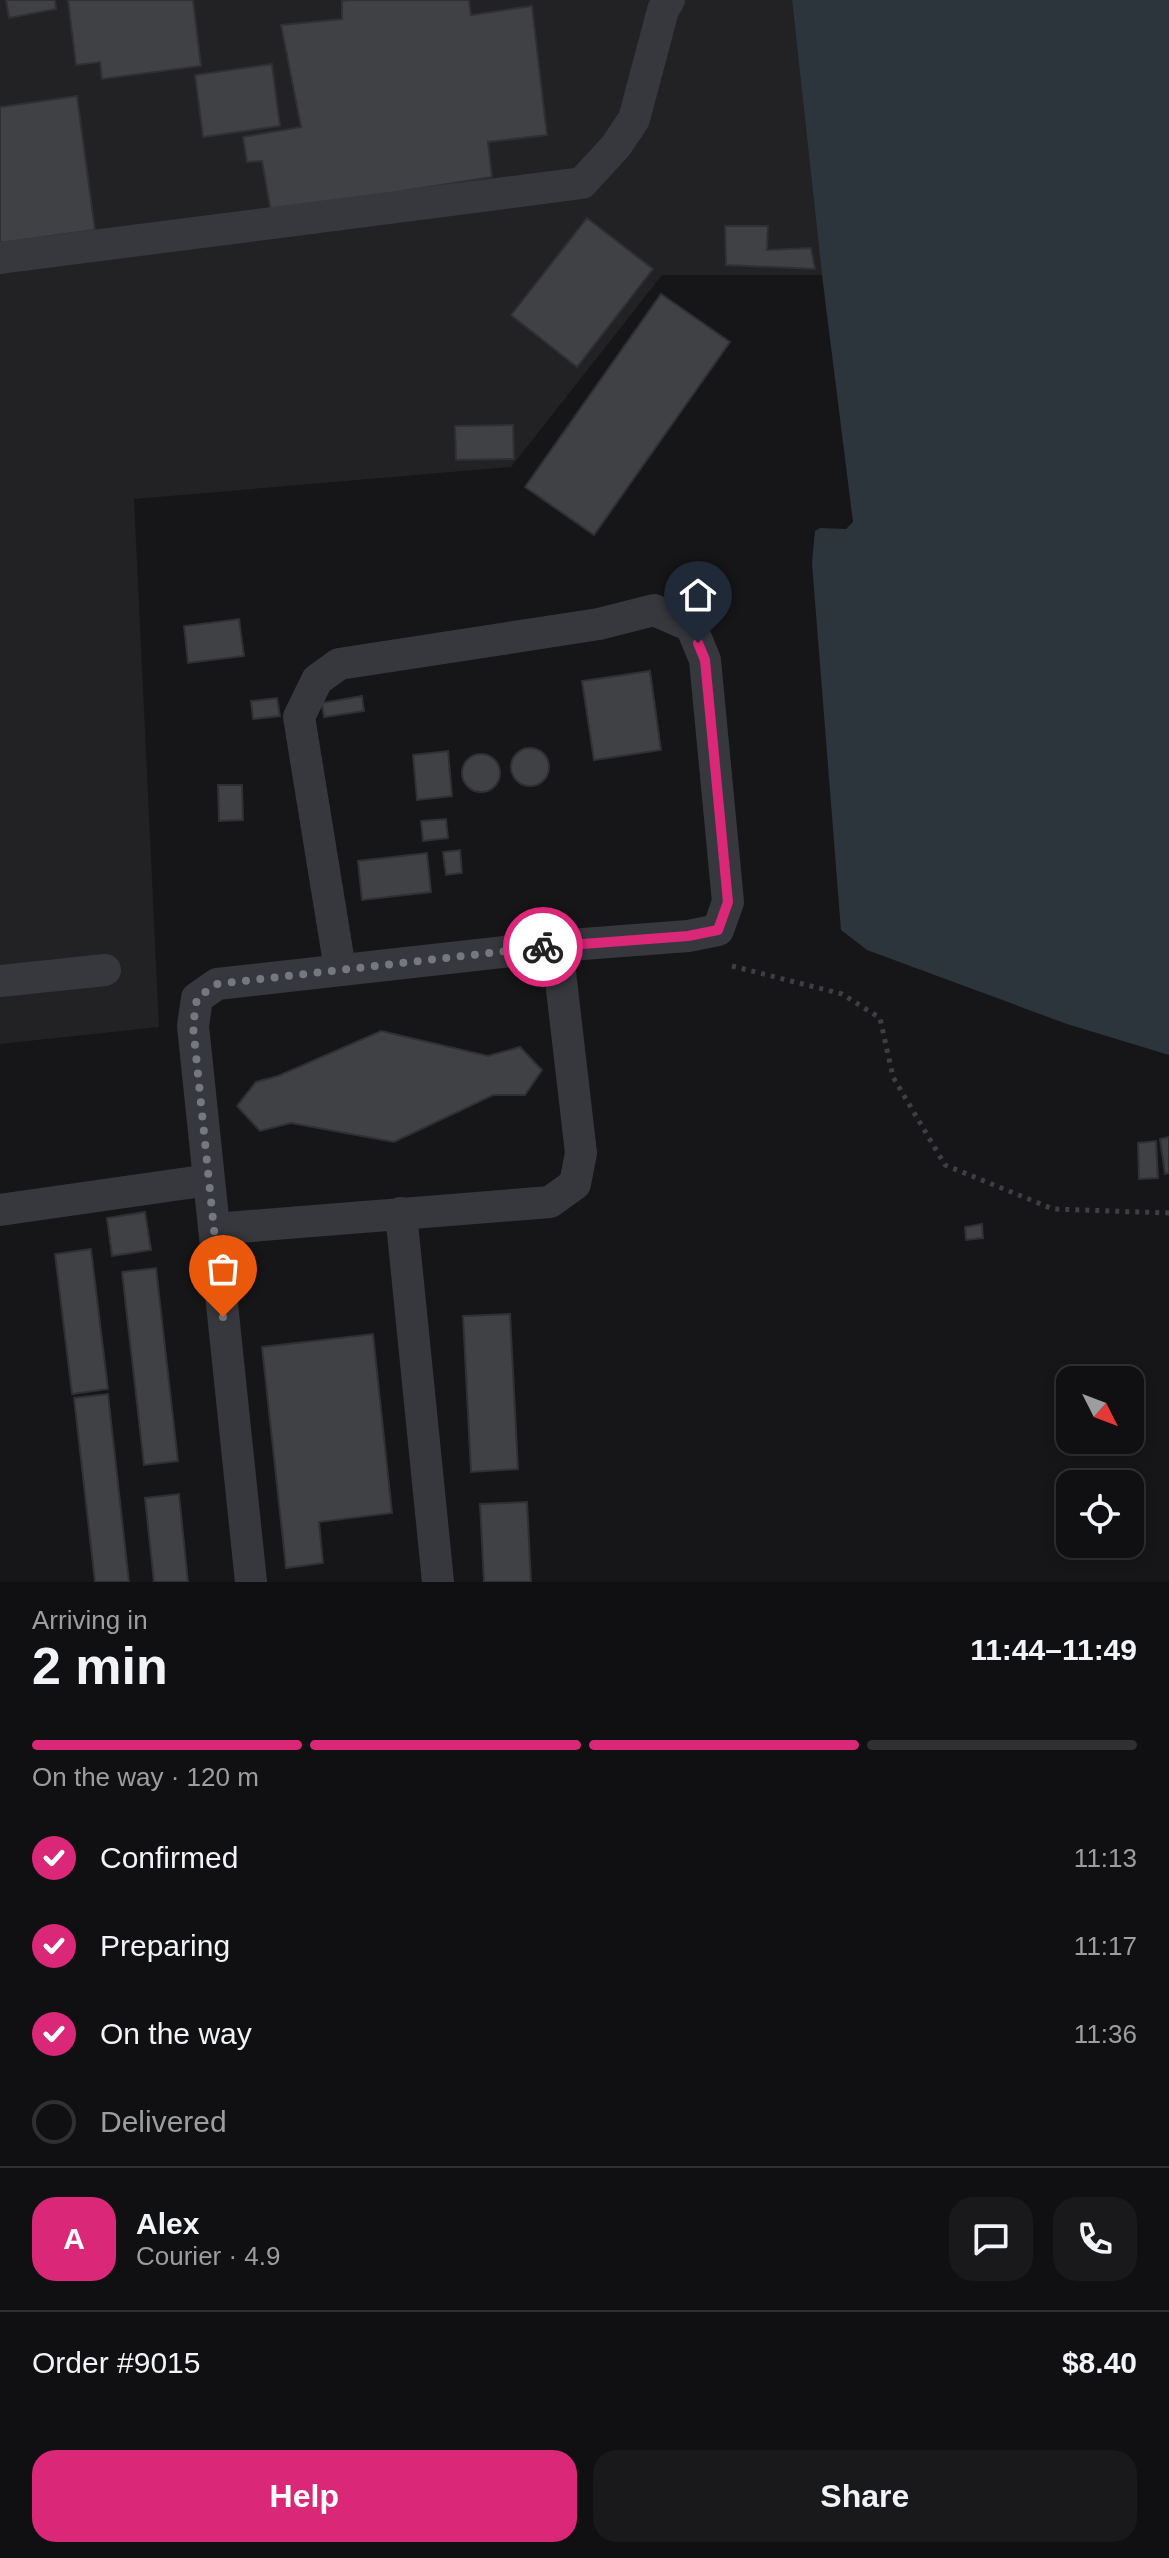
<!DOCTYPE html>
<meta charset="utf-8">
<style>
:root{--surface:#101012;--page:#19191b;--text:#f1f3f6;--muted:#9c9d9f;--line:#303032;--accent:#db2777}
body{margin:0;font-family:Helvetica,sans-serif;background:var(--page);color:var(--text);height:100vh;display:flex;flex-direction:column;font-size:30px;white-space:nowrap}
*{box-sizing:border-box;margin:0}
p{font-size:26px;color:var(--muted)}
.icon{flex:none;width:44px;height:44px;fill:none;stroke:currentColor;stroke-width:2;stroke-linecap:round;stroke-linejoin:round}
.map{position:relative;height:1582px;overflow:hidden}
.drawer{display:flex;flex-direction:column;background:var(--surface);flex:1}
.drawer>*{flex:none}
.needle{width:52px;rotate:132deg}
.fabs{position:absolute;left:1056px;top:1366px;display:grid;gap:16px}
.fabs a{display:grid;place-items:center;width:88px;height:88px;border-radius:16px;background:var(--surface);box-shadow:0 4px 12px #0003,0 0 0 2px var(--line);font-size:40px}
.pin{position:absolute;display:grid;place-items:center;width:68px;height:68px;color:#fff;margin:-82px -34px;border-radius:50% 50% 50% 0;rotate:-45deg;box-shadow:0 0 8px #0007}
.pin .icon{rotate:45deg}
.courier{position:absolute;display:grid;place-items:center;width:80px;height:80px;margin:-40px;border:6px solid #db2777;border-radius:50%;background:#fff;color:#222;box-shadow:0 2px 10px #0007}
.summary em{font-style:normal;font-weight:600}
.summary div{display:flex;flex-direction:column-reverse}
.summary{display:flex;align-items:center;justify-content:space-between;height:136px;padding:0 32px}
h1{font-size:52px;font-weight:600;line-height:60px}
.bar{display:grid;grid-template-columns:repeat(4,1fr);gap:12px 8px;align-content:center;height:96px;padding:0 32px}
.bar i{height:10px;border-radius:6px;background:var(--line)}
.bar .current{background:var(--accent)}
.bar p{grid-column:span 4}
.line{display:flex;align-items:center;gap:20px;padding:0 32px;border-top:2px solid var(--line)}
.line div{flex:1}
.round{display:grid;place-items:center;flex:none;width:84px;height:84px;border-radius:24px;background:var(--page)}
ol{padding:0 32px;list-style:none}
li{display:flex;align-items:center;gap:24px;height:88px}
li p{margin-inline-start:auto}
li .icon{padding:8px;border-radius:50%;background:var(--accent);color:#fff;stroke-width:4}
li:last-child{color:var(--muted)}
li i{width:44px;height:44px;border:4px solid var(--line);border-radius:50%}
.button{display:flex;gap:16px;margin-top:auto;padding:16px 32px}
.button a{flex:1;height:92px;border-radius:24px;background:var(--accent);color:#fff;font-size:32px;font-weight:600;line-height:92px;text-align:center}
.button a+a{background:var(--page);color:var(--text)}
.map>svg:first-child{display:block}
.built{fill:#222225}
.water{fill:#2c353c}
.building{fill:#404145;stroke:#303034;stroke-width:2}
.lines{fill:none;stroke-linecap:round;stroke-linejoin:round}
.path{stroke:#3d3f44;stroke-width:5;stroke-dasharray:4 6;stroke-linecap:butt}
.minor{stroke:#37383d;stroke-width:32}
.done{stroke:#757880;stroke-width:8;stroke-dasharray:0 14.4}
.route{stroke:#db2777;stroke-width:10}
</style>
<div class="map">
<svg width="1169" height="1582" viewBox="0 0 1169 1582">
<rect width="100%" height="100%" fill="#161618"/>
<path class="built" d="M0,0h792l30,275h-160l-151,192 -377,32 25,528 -159,17z"/>
<path class="water" d="M792,0h377v1055l-102,-31 -200,-74 -26,-20 -29,-367 3,-32 5,-3 26,1 7,-7 -31,-247z"/>
<path class="building" d="M6,0h49l1,9 -47,9z
M68,0h125l8,66 -99,13 -2,-17 -24,3z
M351,0h118l2,15 61,-9 15,129 -59,7 4,35 -221,35 -9,-51 -15,1 -4,-25 58,-10 -20,-102 61,-6v-18z
M272,64l8,62 -77,11 -8,-62z
M77,96l18,134 -95,13v-136z
M587,218l66,51 -76,98 -66,-52z
M725,226h43l-1,24 44,-2 4,21 -89,-4z
M661,294l69,48 -136,193 -69,-48z
M513,425l1,34 -58,1 -1,-34z
M239,619l5,37 -56,7 -4,-37z
M650,671l11,79 -67,10 -12,-79z
M362,696l2,15 -40,6 -2,-14z
M277,698l3,18 -27,3 -2,-18z
M511 767a19 19 0 1 1 38 0a19 19 0 1 1-38 0Z
M448,751l4,45 -35,4 -4,-45z
M462 773a19 19 0 1 1 38 0a19 19 0 1 1-38 0Z
M218,785h24l1,35 -24,1z
M446,819l2,19 -25,3 -2,-20z
M460,850l2,23 -16,2 -3,-23z
M427,853l4,39 -69,8 -4,-39z
M381,1031l107,25 32,-9 22,23 -17,25h-32l-99,47 -103,-19 -31,8 -23,-25 19,-24 22,-6z
M1169,1137v36l-4,1 -5,-35z
M1156,1141l2,37 -19,1 -1,-36z
M145,1212l6,38 -39,6 -5,-38z
M982,1224l1,14 -17,2 -1,-13z
M91,1249l17,140 -36,5 -17,-140z
M156,1268l22,193 -34,4 -22,-193z
M510,1314l8,155 -47,3 -8,-156z
M373,1334l19,179 -73,9 4,41 -37,5 -24,-221z
M108,1394l21,188h-34l-21,-184z
M179,1494l9,88h-34l-9,-84z
M527,1502l4,80h-47l-4,-78z"/>
<g class="lines">
<path class="path" d="M732,966l110,28 38,24 13,59 52,88 108,44 116,4"/>
<path class="minor" d="M0,258l582,-75 34,-37 18,-27 29,-109 6,-10
M340,969l-41,-252 18,-37 22,-16 260,-40 55,-14 37,16 14,34 23,242 -10,28 -30,6 -131,10
M0,981l105,-11
M0,1210l209,-30
M401,1213l37,369
M214,1229l336,-27 25,-18 6,-31 -24,-207 -340,38 -20,14 -4,28 58,556"/>
</g>
<g class="lines">
<path class="done" d="M223,1317l-30,-291 4,-28 20,-14 326,-37"/>
<path class="route" d="M543,947l145,-11 30,-6 10,-28 -23,-242 -7,-17"/>
</g>
</svg>
<div class="fabs">
<a><svg class="needle" viewBox="-14 -14 28 28"><path d="M0-13l5 13h-10z" fill="#e53935"/><path d="M0 13l5-13h-10z" fill="#9c9d9f"/></svg></a>
<a><svg class="icon" aria-label="locate" viewBox="0 0 24 24"><circle cx="12" cy="12" r="6"/><path d="M12 2v4M12 18v4M2 12h4M18 12h4"/></svg></a>
</div>
<div class="pin" style="left:223px;top:1317px;background:#ea580c"><svg class="icon" aria-label="bag" viewBox="0 0 24 24"><path d="M5 8h14l-1 12H6zM9 8a3 3 0 0 1 6 0"/></svg></div>
<div class="pin" style="left:698px;top:643px;background:#1f2937"><svg class="icon" aria-label="home" viewBox="0 0 24 24"><path d="M3 11l9-7 9 7M6 9v11h12V9"/></svg></div>
<div class="courier" style="left:543px;top:947px"><svg class="icon" aria-label="bike" viewBox="0 0 24 24"><circle cx="6" cy="16" r="4"/><circle cx="18" cy="16" r="4"/><path d="M6 16l4-8h5l3 8M10 8l3 8H6M13 5h3"/></svg></div>
</div>
<section class="drawer">
<div class="summary"><div><h1>2 min</h1><p>Arriving in</p></div><em>11:44–11:49</em></div>
<div class="bar"><i class="current"></i><i class="current"></i><i class="current"></i><i></i><p>On the way · 120 m</p></div>
<ol>
<li><svg class="icon" aria-label="check" viewBox="0 0 24 24"><path d="M5 12l5 5 9-10"/></svg>Confirmed<p>11:13</p></li>
<li><svg class="icon" aria-label="check" viewBox="0 0 24 24"><path d="M5 12l5 5 9-10"/></svg>Preparing<p>11:17</p></li>
<li><svg class="icon" aria-label="check" viewBox="0 0 24 24"><path d="M5 12l5 5 9-10"/></svg>On the way<p>11:36</p></li>
<li><i></i>Delivered</li>
</ol>
<div class="line" style="height:144px"><b class="round" style="background:var(--accent);color:#fff">A</b><div><b>Alex</b><p>Courier · 4.9</p></div><a class="round"><svg class="icon" aria-label="chat" viewBox="0 0 24 24"><path d="M4 5h16v11H9l-5 4z"/></svg></a><a class="round"><svg class="icon" aria-label="phone" viewBox="0 0 24 24"><path d="M5 4h4l2 5-3 2q2 4 5 5l2-3 5 2v4C11 20 4 13 5 4z"/></svg></a></div>
<div class="line" style="height:104px"><div>Order #9015</div><b>$8.40</b></div>
<div class="button"><a>Help</a><a>Share</a></div>
</section>
